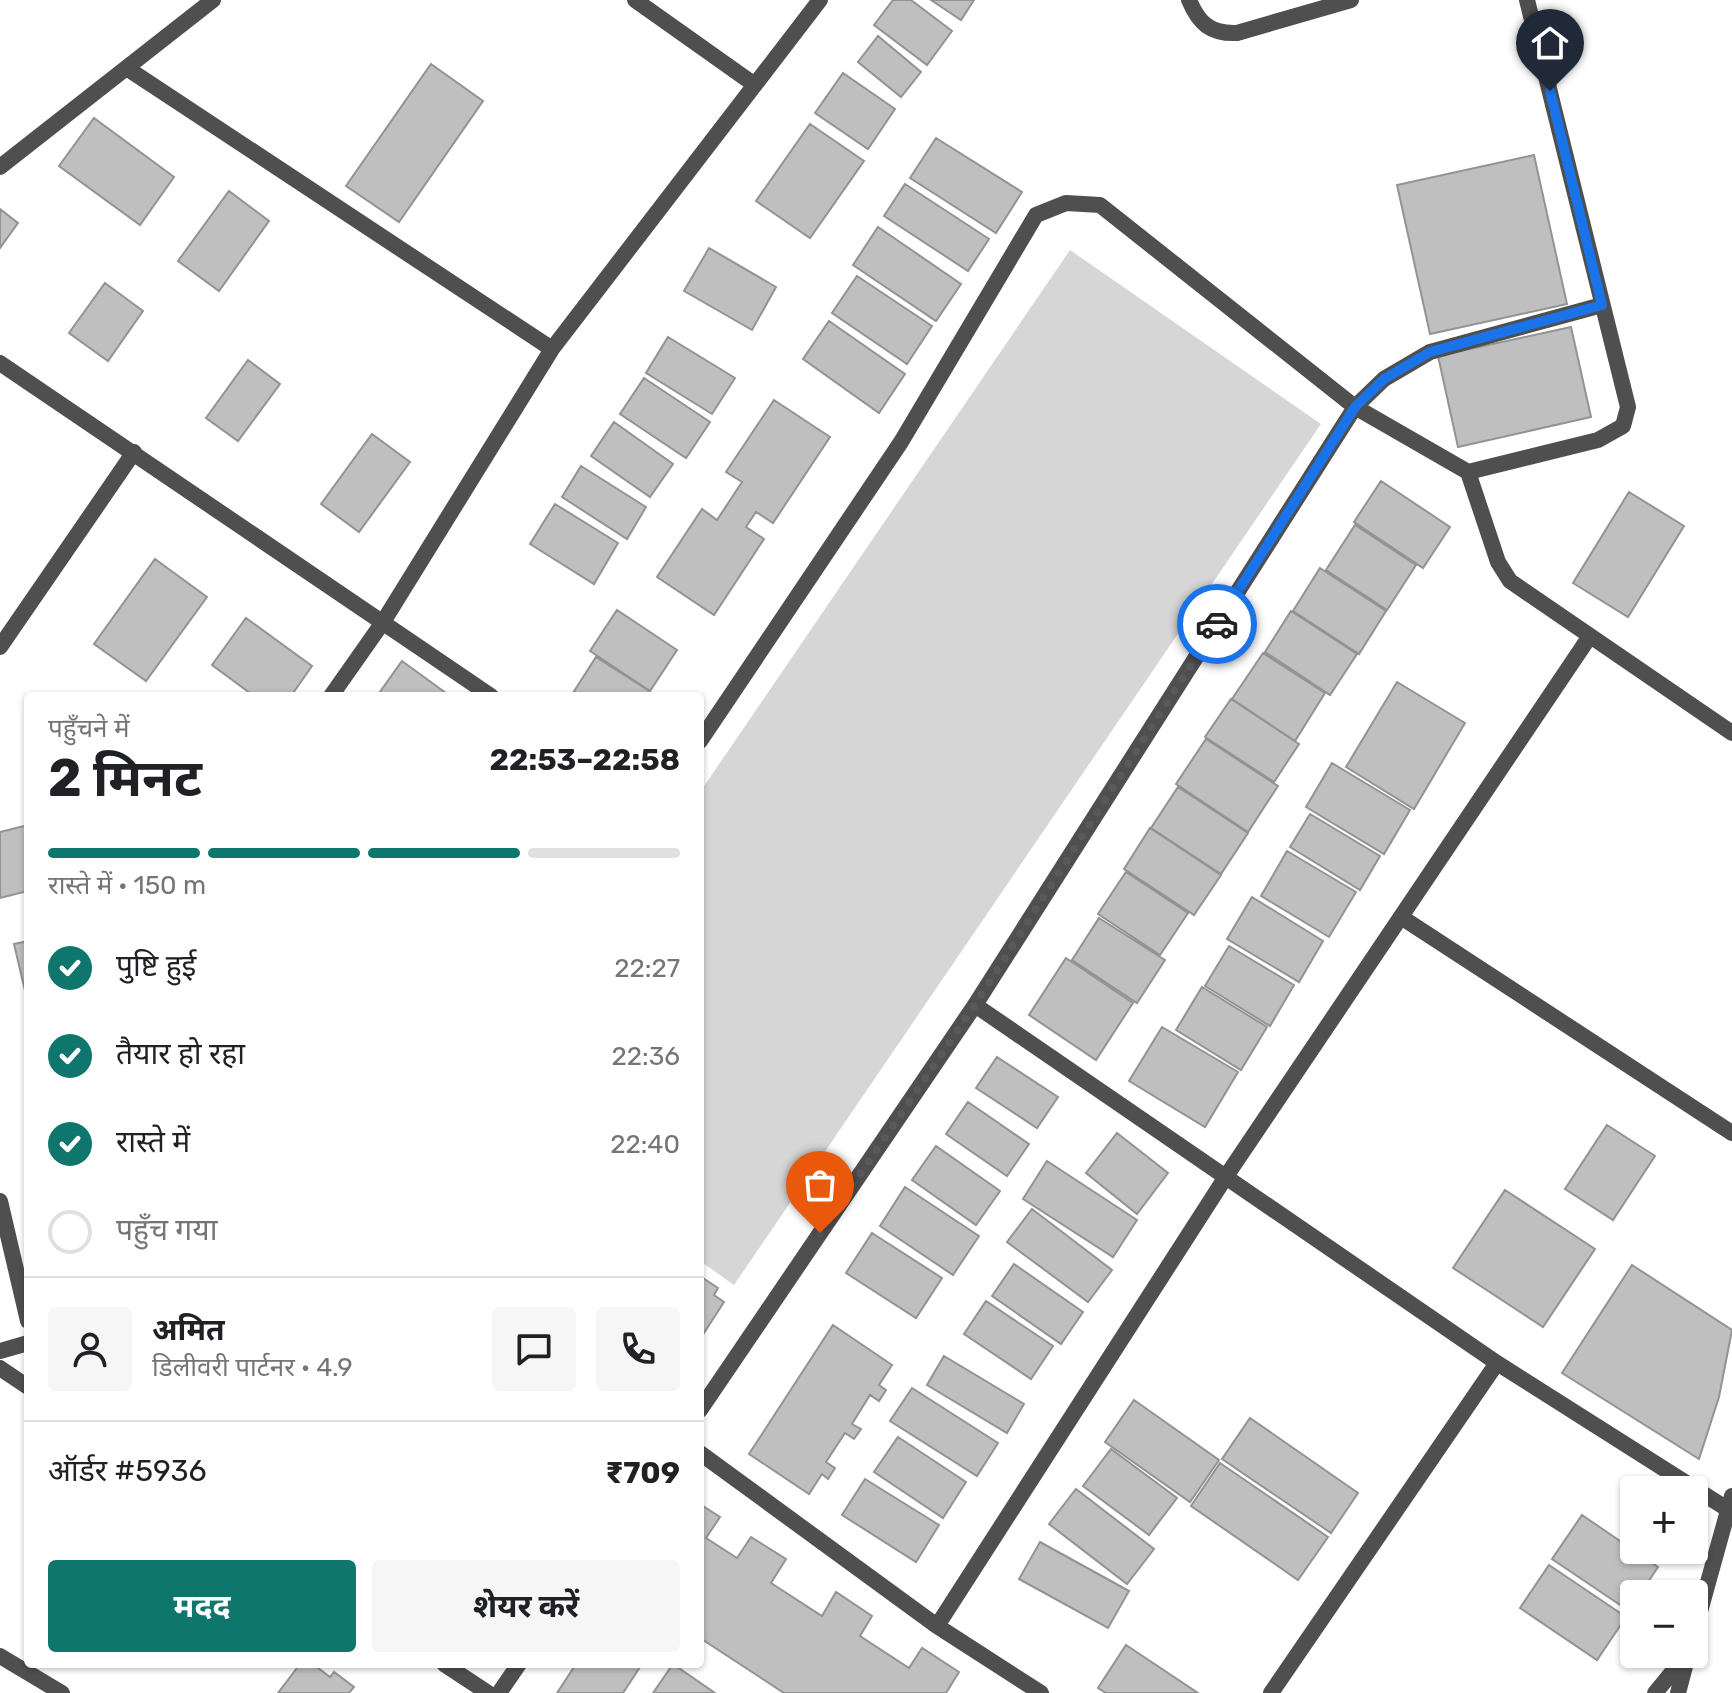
<!DOCTYPE html>
<html lang="hi">
<meta charset="utf-8">
<style>
:root{--surface:#fff;--page:#f6f6f6;--text:#202124;--muted:#757577;--line:#e0e0e0;--accent:#0f766e}
body{margin:0;font-family:Rubik,"Noto Sans Devanagari",sans-serif;background:var(--page);color:var(--text);height:100vh;display:flex;flex-direction:column;font-size:30px;white-space:nowrap}
*{box-sizing:border-box;margin:0}
p{font-size:26px;color:var(--muted)}
.icon{flex:none;width:44px;height:44px;fill:none;stroke:currentColor;stroke-width:2;stroke-linecap:round;stroke-linejoin:round}
.map{position:relative;flex:1;overflow:hidden}
.sheet{position:absolute;left:24px;top:692px;width:680px;height:976px;display:flex;flex-direction:column;background:var(--surface);border-radius:8px;box-shadow:0 2px 6px #0004}
.sheet>*{flex:none}
.controls{position:absolute;left:1620px;top:1476px;display:grid;gap:16px}
.controls a{display:grid;place-items:center;width:88px;height:88px;border-radius:8px;background:var(--surface);box-shadow:0 2px 6px #0004;font-size:40px}
.pin{position:absolute;display:grid;place-items:center;width:68px;height:68px;color:#fff;margin:-82px -34px;border-radius:50% 50% 50% 0;rotate:-45deg;box-shadow:0 0 8px #0007}
.pin .icon{rotate:45deg}
.courier{position:absolute;display:grid;place-items:center;width:80px;height:80px;margin:-40px;border:6px solid #1a73e8;border-radius:50%;background:#fff;color:#222;box-shadow:0 2px 10px #0007}
.headline em{font-style:normal;font-weight:700}
.headline div{display:flex;flex-direction:column-reverse}
.headline{display:flex;align-items:center;justify-content:space-between;height:136px;padding:0 24px}
h1{font-size:52px;font-weight:700;line-height:60px}
.bar{display:grid;grid-template-columns:repeat(4,1fr);gap:12px 8px;align-content:center;height:96px;padding:0 24px}
.bar i{height:10px;border-radius:6px;background:var(--line)}
.bar .active{background:var(--accent)}
.bar p{grid-column:span 4}
.line{display:flex;align-items:center;gap:20px;padding:0 24px;border-top:2px solid var(--line)}
.line div{flex:1}
.round{display:grid;place-items:center;flex:none;width:84px;height:84px;border-radius:8px;background:var(--page)}
ol{padding:0 24px;list-style:none}
li{display:flex;align-items:center;gap:24px;height:88px}
li p{margin-inline-start:auto}
li .icon{padding:8px;border-radius:50%;background:var(--accent);color:#fff;stroke-width:4}
li:last-child{color:var(--muted)}
li i{width:44px;height:44px;border:4px solid var(--line);border-radius:50%}
.action{display:flex;gap:16px;margin-top:auto;padding:16px 24px}
.action a{flex:1;height:92px;border-radius:8px;background:var(--accent);color:#fff;font-size:32px;font-weight:700;line-height:92px;text-align:center}
.action a+a{background:var(--page);color:var(--text)}
.map>svg:first-child{display:block}
.green{fill:#d6d6d6}
.building{fill:#bfbfbf;stroke:#939393;stroke-width:2}
.lines{fill:none;stroke-linecap:round;stroke-linejoin:round}
.minor{stroke:#4f4f4f;stroke-width:16}
.done{stroke:#595959;stroke-width:8;stroke-dasharray:0 14.4}
.route{stroke:#1a73e8;stroke-width:10}
</style>
<div class="map">
<svg width="1732" height="1693" viewBox="0 0 1732 1693">
<rect width="100%" height="100%" fill="#fff"/>
<path class="green" d="M1070,250l251,174 -587,861 -34,-24v-469z"/>
<path class="building" d="M893,0h18l41,31 -25,34 -53,-40z
M931,0h43l-13,20z
M878,36l43,36 -20,25 -43,-35z
M431,64l52,37 -84,121 -53,-36z
M843,73l52,36 -27,40 -53,-36z
M94,118l80,59 -34,48 -81,-59z
M810,124l54,37 -54,77 -54,-37z
M936,138l86,54 -26,41 -86,-55z
M1534,155l33,149 -137,30 -33,-149z
M905,184l84,55 -21,32 -84,-55z
M229,191l40,30 -50,70 -41,-30z
M0,209l18,14 -18,25z
M878,227l83,57 -25,37 -83,-56z
M709,248l67,39 -24,43 -68,-39z
M857,276l75,50 -25,38 -75,-51z
M105,283l38,28 -35,50 -39,-28z
M829,321l76,53 -26,39 -76,-54z
M1571,327l20,90 -133,30 -20,-91z
M668,337l67,41 -23,36 -66,-41z
M248,360l32,24 -42,57 -32,-23z
M644,378l66,44 -24,36 -66,-44z
M774,400l56,37 -57,86 -17,-11 -10,15 18,12 -50,76 -57,-38 45,-68 15,11 25,-38 -16,-10z
M614,422l59,42 -23,33 -59,-41z
M372,434l38,28 -51,70 -38,-28z
M581,466l65,41 -19,32 -65,-42z
M1381,481l69,46 -27,41 -69,-46z
M1629,492l55,34 -56,91 -55,-34z
M555,504l63,39 -24,41 -64,-40z
M1355,525l61,40 -29,45 -61,-40z
M155,559l52,38 -61,84 -52,-37z
M1320,568l66,43 -27,43 -66,-43z
M617,610l60,40 -27,41 -60,-40z
M1291,611l66,43 -27,41 -65,-43z
M246,618l66,48 -21,30h-37l-42,-31z
M1263,653l62,40 -30,48 -63,-42z
M596,657l61,39h-86z
M402,661l48,35h-73z
M1397,682l68,41 -51,86 -68,-42z
M1231,699l68,45 -25,38 -69,-45z
M1206,739l72,47 -30,46 -72,-48z
M1332,763l78,47 -26,44 -78,-47z
M1178,787l70,46 -27,41 -70,-46z
M1310,814l70,42 -20,34 -70,-43z
M28,825v66l-28,7v-66z
M1150,828l71,47 -27,40 -70,-46z
M1287,851l69,41 -27,45 -68,-41z
M1126,872l62,41 -28,42 -62,-41z
M1252,897l71,44 -24,41 -72,-43z
M1099,918l66,42 -28,43 -65,-43z
M28,941v58h-1l-13,-55z
M1229,946l65,39 -24,41 -65,-40z
M1066,958l67,45 -37,57 -67,-45z
M1202,987l65,40 -26,43 -65,-40z
M1162,1027l76,45 -33,55 -76,-46z
M997,1057l61,40 -21,31 -61,-40z
M968,1102l61,42 -22,32 -61,-42z
M1607,1125l48,31 -42,64 -48,-31z
M1117,1133l51,40 -31,41 -51,-41z
M936,1146l64,45 -24,34 -64,-45z
M1047,1161l90,59 -24,37 -90,-58z
M905,1187l74,49 -26,39 -73,-49z
M1505,1190l90,59 -52,78 -90,-59z
M1032,1209l80,61 -24,32 -81,-60z
M872,1233l70,45 -26,40 -70,-45z
M1014,1264l69,48 -22,32 -69,-48z
M1632,1265l100,65 -13,67 -20,62 -137,-86z
M700,1276l18,12 -4,7 10,7 -24,37z
M986,1301l67,45 -22,33 -67,-45z
M833,1325l59,40 -13,20 7,5 -7,11 -9,-6 -18,29 9,5 -7,10 -9,-6 -19,29 9,6 -7,11 -6,-5 -13,20 -60,-40z
M944,1356l80,48 -17,29 -80,-48z
M912,1388l86,55 -21,33 -87,-55z
M1134,1400l85,60 -29,42 -85,-60z
M1250,1418l108,75 -27,40 -109,-74z
M898,1437l68,45 -23,36 -69,-46z
M1111,1449l66,49 -28,37 -66,-49z
M1220,1463l108,74 -30,43 -107,-74z
M865,1479l74,46 -23,37 -74,-47z
M1076,1489l78,60 -27,35 -78,-60z
M700,1504l20,13 -14,21 31,20 14,-21 35,22 -15,24 51,33 14,-24 36,24 -12,20 49,32 13,-20 37,24 -13,21h-162l-84,-55z
M1582,1515l76,52 -18,27h-6l-5,17 -77,-52z
M1040,1542l89,49 -21,37 -89,-49z
M1549,1565l77,52 -29,43 -77,-52z
M1126,1645l72,48h-92l-8,-5z
M300,1664h13l17,13 4,-5 20,15 -5,6h-71z
M576,1664h66l-19,29h-66z
M673,1664l42,29h-62z"/>
<g class="lines">
<path class="minor" d="M635,0l120,85
M1189,0c10,24 22,34 48,33l114,-33
M128,69l424,280
M0,167l213,-167
M0,363l491,333
M1468,472l130,-32 25,-14 5,-19 -101,-407
M0,647l134,-195
M331,696l52,-74 169,-273 268,-349
M700,741l201,-299 135,-227 30,-12 34,2 255,202 113,65 30,90 12,19 222,152
M1401,917l331,216
M975,1005l522,358 235,149
M0,1201l28,120
M0,1351l28,-8
M0,1368l28,19
M700,1410l275,-405 380,-598 29,-28 46,-27 172,-47
M700,1453l237,173 104,67
M937,1626l290,-451 363,-539
M1694,1633l38,-137
M0,1656l62,37
M444,1664l44,29
M499,1693l20,-29
M1271,1693l226,-330
M1655,1693l32,-39
M1678,1693l9,-34"/>
</g>
<g class="lines">
<path class="done" d="M820,1233l155,-228 242,-381"/>
<path class="route" d="M1217,624l138,-217 29,-28 46,-27 172,-47 -52,-214"/>
</g>
</svg>
<div class="controls">
<a>+</a>
<a>−</a>
</div>
<div class="pin" style="left:820px;top:1233px;background:#ea580c"><svg class="icon" aria-label="bag" viewBox="0 0 24 24"><path d="M5 8h14l-1 12H6zM9 8a3 3 0 0 1 6 0"/></svg></div>
<div class="pin" style="left:1550px;top:91px;background:#1f2937"><svg class="icon" aria-label="home" viewBox="0 0 24 24"><path d="M3 11l9-7 9 7M6 9v11h12V9"/></svg></div>
<div class="courier" style="left:1217px;top:624px"><svg class="icon" aria-label="car" viewBox="0 0 24 24"><path d="M5 17H2v-5l4-1 3-4h7l3 4 3 1v5h-3M9 17h6M6 11h13"/><circle cx="7" cy="17" r="2"/><circle cx="17" cy="17" r="2"/></svg></div>
<section class="sheet">
<div class="headline"><div><h1>2 मिनट</h1><p>पहुँचने में</p></div><em>22:53–22:58</em></div>
<div class="bar"><i class="active"></i><i class="active"></i><i class="active"></i><i></i><p>रास्ते में · 150 m</p></div>
<ol>
<li><svg class="icon" aria-label="check" viewBox="0 0 24 24"><path d="M5 12l5 5 9-10"/></svg>पुष्टि हुई<p>22:27</p></li>
<li><svg class="icon" aria-label="check" viewBox="0 0 24 24"><path d="M5 12l5 5 9-10"/></svg>तैयार हो रहा<p>22:36</p></li>
<li><svg class="icon" aria-label="check" viewBox="0 0 24 24"><path d="M5 12l5 5 9-10"/></svg>रास्ते में<p>22:40</p></li>
<li><i></i>पहुँच गया</li>
</ol>
<div class="line" style="height:144px"><a class="round"><svg class="icon" aria-label="person" viewBox="0 0 24 24"><circle cx="12" cy="8" r="4"/><path d="M4 21q1-7 8-7t8 7"/></svg></a><div><b>अमित</b><p>डिलीवरी पार्टनर · 4.9</p></div><a class="round"><svg class="icon" aria-label="chat" viewBox="0 0 24 24"><path d="M4 5h16v11H9l-5 4z"/></svg></a><a class="round"><svg class="icon" aria-label="phone" viewBox="0 0 24 24"><path d="M5 4h4l2 5-3 2q2 4 5 5l2-3 5 2v4C11 20 4 13 5 4z"/></svg></a></div>
<div class="line" style="height:104px"><div>ऑर्डर #5936</div><b>₹709</b></div>
<div class="action"><a>मदद</a><a>शेयर करें</a></div>
</section>
</div>
